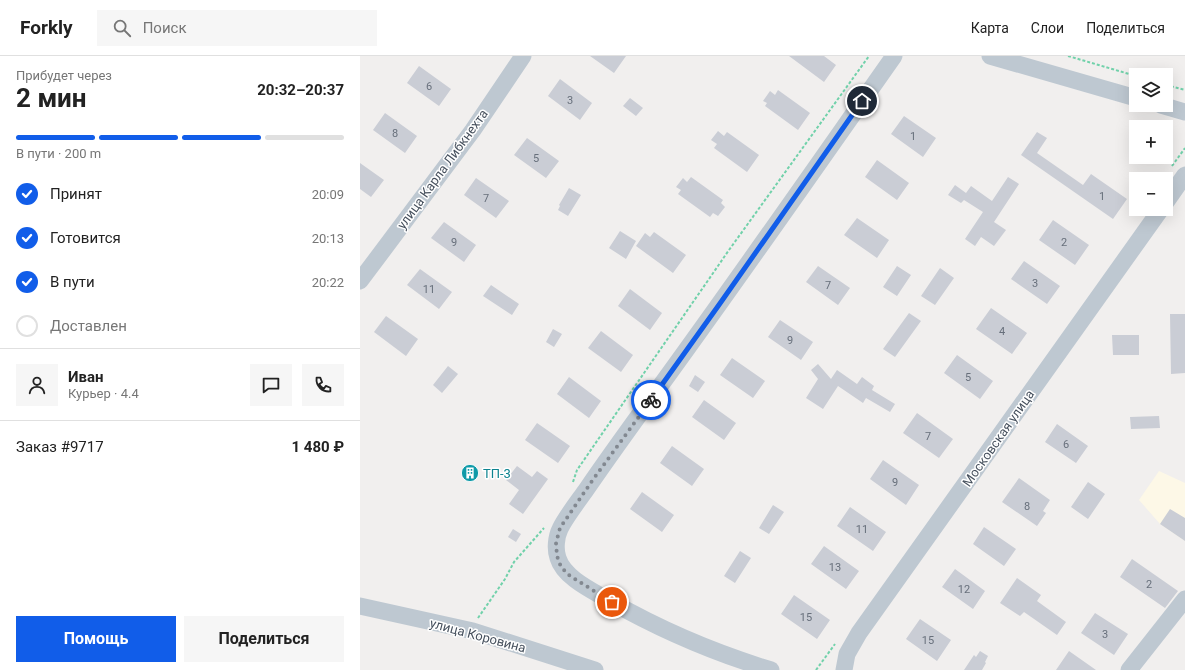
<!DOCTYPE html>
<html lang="ru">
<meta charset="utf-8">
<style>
:root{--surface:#fff;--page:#f6f6f6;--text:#222;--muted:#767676;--line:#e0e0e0;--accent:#115de9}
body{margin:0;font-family:Roboto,sans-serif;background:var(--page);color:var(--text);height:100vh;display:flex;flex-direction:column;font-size:15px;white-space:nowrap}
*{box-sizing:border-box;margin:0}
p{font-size:13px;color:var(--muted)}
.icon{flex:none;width:22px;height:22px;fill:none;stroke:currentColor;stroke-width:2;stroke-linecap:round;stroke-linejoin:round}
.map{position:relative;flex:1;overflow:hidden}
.side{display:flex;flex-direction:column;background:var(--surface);width:360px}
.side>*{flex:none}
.buttons{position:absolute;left:769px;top:12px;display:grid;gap:8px}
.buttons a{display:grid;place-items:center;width:44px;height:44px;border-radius:0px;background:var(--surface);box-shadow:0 4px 16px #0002;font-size:20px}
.pin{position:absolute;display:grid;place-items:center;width:34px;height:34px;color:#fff;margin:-17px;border:2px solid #fff;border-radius:50%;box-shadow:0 1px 4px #0007}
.courier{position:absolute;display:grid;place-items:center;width:40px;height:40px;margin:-20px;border:3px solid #115de9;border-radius:50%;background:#fff;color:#222;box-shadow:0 1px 5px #0007}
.summary em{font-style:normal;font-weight:700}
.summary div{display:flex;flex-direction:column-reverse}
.summary{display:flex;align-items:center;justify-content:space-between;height:68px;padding:0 16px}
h1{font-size:26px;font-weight:700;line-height:30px}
.bar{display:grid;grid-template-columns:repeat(4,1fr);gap:6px 4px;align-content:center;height:48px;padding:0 16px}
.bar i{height:5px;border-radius:3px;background:var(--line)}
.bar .current{background:var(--accent)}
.bar p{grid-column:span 4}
.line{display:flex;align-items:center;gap:10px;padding:0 16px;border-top:1px solid var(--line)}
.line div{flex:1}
.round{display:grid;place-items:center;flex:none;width:42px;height:42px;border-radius:0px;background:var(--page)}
ol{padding:0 16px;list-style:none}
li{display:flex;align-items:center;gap:12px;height:44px}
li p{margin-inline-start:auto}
li .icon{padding:4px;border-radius:50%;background:var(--accent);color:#fff;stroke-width:4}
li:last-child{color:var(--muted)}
li i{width:22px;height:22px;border:2px solid var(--line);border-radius:50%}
.cta{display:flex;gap:8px;margin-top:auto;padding:8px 16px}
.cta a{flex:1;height:46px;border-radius:0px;background:var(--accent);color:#fff;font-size:16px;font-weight:700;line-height:46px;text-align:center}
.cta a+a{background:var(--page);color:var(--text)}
header{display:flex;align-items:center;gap:24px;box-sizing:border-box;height:56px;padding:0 20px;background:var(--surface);border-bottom:1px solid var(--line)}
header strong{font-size:19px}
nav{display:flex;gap:22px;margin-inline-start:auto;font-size:14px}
.search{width:280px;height:36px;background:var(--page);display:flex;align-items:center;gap:10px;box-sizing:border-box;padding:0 14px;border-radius:0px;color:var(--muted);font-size:15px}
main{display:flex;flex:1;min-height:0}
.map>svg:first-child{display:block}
.commercial{fill:#fdf8e7}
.building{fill:#cacdd5}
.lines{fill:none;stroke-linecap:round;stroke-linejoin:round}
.path{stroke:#71d1aa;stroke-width:2;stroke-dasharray:3 2;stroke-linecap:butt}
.minor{stroke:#bec8d1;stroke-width:17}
.done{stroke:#828890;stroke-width:4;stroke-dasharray:0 7.2}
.route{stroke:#115de9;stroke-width:5}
.labels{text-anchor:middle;stroke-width:3;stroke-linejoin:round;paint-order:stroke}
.number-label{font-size:11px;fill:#676f7b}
.street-label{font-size:13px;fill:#46505d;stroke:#fff}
.culture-label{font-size:13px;fill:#0d838f;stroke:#fff;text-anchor:start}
</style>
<header>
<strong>Forkly</strong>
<div class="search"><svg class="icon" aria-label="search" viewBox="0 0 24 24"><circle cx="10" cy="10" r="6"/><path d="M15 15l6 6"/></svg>Поиск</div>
<nav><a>Карта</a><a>Слои</a><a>Поделиться</a></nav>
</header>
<main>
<section class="side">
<div class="summary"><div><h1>2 мин</h1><p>Прибудет через</p></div><em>20:32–20:37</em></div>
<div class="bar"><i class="current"></i><i class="current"></i><i class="current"></i><i></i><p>В пути · 200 m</p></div>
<ol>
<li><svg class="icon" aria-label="check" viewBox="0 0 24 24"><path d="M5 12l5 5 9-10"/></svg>Принят<p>20:09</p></li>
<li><svg class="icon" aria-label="check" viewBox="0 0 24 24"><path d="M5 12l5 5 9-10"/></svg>Готовится<p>20:13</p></li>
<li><svg class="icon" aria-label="check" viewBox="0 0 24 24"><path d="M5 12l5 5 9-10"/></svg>В пути<p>20:22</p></li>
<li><i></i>Доставлен</li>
</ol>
<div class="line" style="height:72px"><a class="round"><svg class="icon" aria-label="person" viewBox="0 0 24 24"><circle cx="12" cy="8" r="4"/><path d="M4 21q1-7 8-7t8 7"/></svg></a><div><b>Иван</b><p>Курьер · 4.4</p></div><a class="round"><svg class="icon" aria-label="chat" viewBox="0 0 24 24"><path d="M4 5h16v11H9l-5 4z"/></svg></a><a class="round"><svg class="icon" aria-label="phone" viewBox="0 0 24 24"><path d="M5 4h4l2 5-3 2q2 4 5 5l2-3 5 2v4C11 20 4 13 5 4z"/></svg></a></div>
<div class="line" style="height:52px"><div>Заказ #9717</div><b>1 480 ₽</b></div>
<div class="cta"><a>Помощь</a><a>Поделиться</a></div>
</section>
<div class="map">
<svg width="825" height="614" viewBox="0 0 825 614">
<rect width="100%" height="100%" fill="#f1efee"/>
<path class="commercial" d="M799,415l26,12v58l-25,-17 -21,-24z"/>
<path class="building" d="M230,0h36l-12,17z
M429,0h35l12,9 -12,17z
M59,10l32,23 -12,17 -32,-23z
M200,23l32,24 -12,17 -32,-24z
M418,34l32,23 -12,17 -33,-24 2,-3 -4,-2 7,-10 5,4z
M270,42l13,10 -7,8 -13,-10z
M25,57l32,23 -12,17 -32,-23z
M544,60l32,22 -13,19 -32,-23z
M358,75l6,5 3,-4 32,23 -12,17 -33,-24 3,-4 -6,-4z
M677,76l10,6 -10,15 46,32 8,-11 36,25 -14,20 -92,-64z
M167,82l32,23 -13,17 -32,-23z
M517,104l32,23 -12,17 -32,-23z
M0,107l24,17 -13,17 -11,-8z
M331,121l32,23 -2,3 4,4 -7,9 -5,-3 -3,4 -32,-23 3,-4 -5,-3 7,-9 4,4z
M648,121l11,7 -25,38 12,8 -12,16 -13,-9 -6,9 -10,-7 18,-27 -19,-12 -3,3 -13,-8 7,-10 11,8 5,-7 21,15z
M116,122l33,23 -13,17 -32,-23z
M209,132l12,7 -13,21 -10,-6 2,-4 -1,-1z
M497,162l32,22 -12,18 -33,-23z
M693,164l36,25 -14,20 -36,-25z
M84,166l32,23 -12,17 -33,-24z
M260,175l16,10 -10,18 -17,-11z
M294,176l32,23 -13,18 -37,-27 9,-13 5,4z
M664,205l36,25 -13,18 -36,-25z
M458,210l32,22 -12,17 -32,-23z
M537,210l14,9 -14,21 -14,-9z
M580,212l14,10 -19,27 -14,-9z
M60,213l32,23 -13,17 -32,-24z
M131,229l28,19 -7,11 -29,-19z
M270,233l32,24 -12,17 -32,-24z
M631,252l36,25 -15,21 -36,-25z
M549,257l12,8 -26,36 -12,-8z
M810,258h15v59l-14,1z
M26,260l32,23 -12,17 -32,-24z
M420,264l33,22 -12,18 -33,-23z
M193,273l9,5 -8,13 -8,-5z
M241,275l32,24 -12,17 -33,-24z
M752,279h27v20h-26z
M597,299l36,26 -13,18 -36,-26z
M372,302l33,23 -12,17 -33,-23z
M458,308l13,15 6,-9 20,14 5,-7 12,9 -2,4 23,14 -5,8 -24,-14 -3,5 -25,-17 -15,23 -17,-11 12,-19 -7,-9z
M88,310l10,8 -16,19 -9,-8z
M335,319l10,7 -7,10 -9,-6z
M209,321l32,24 -12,17 -32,-24z
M344,344l32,23 -12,17 -32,-23z
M557,357l36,26 -14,19 -36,-25z
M799,360l1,12 -29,1 -1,-12z
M177,367l33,23 -12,17 -33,-23z
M697,368l31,22 -12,17 -31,-21z
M312,390l32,23 -12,17 -32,-23z
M523,404l36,25 -13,20 -36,-26z
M109,408l10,8 -7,9 -10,-8z
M157,410l15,11 5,-6 11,8 -25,35 -14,-10 10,-14 -13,-10z
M659,422l31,22 -7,11 3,2 -9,13 -35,-24z
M728,426l17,12 -17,25 -17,-12z
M282,436l32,23 -12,17 -32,-23z
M413,449l11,7 -15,22 -10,-6z
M490,451l36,25 -13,19 -36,-25z
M810,453l15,9v23l-25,-17z
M624,471l32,22 -12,17 -31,-22z
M153,473l8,5 -5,8 -8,-5z
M464,490l35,25 -13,18 -35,-25z
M380,495l11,7 -16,25 -11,-7z
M772,503l46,32 -13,17 -45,-31z
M595,513l30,22 -12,18 -31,-22z
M657,522l24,17 -4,6 29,21 -9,13 -33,-23 -4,4 -20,-13z
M434,539l36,25 -13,19 -36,-25z
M735,557l33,21 -14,21 -33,-22z
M560,563l31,21 -14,21 -31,-22z
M620,595l8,5 -3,6 1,1 -4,7h-18l10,-15 2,2z
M709,595l27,19h-40z"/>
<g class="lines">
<path class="path" d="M708,0l68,20
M806,29l19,5
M812,110l13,-18
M213,426l4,-12 152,-220 140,-194
M118,562l27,-39 9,-17 30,-34
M456,614l19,-26"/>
<path class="minor" d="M630,0l146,42
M801,49l24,7
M806,146l19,-27
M0,225l113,-151 50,-74
M0,550l113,25 122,39
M411,614c-56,-17 -110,-40 -161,-69 -17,-10 -46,-23 -52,-43 -3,-8 -2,-21 2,-29 5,-11 19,-29 26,-39 26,-38 53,-75 80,-112 77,-106 152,-214 228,-322
M484,614l3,-16 12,-21 302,-424
M769,614l56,-71"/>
</g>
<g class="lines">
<path class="done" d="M252,546l-42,-26 -9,-9 -4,-11 -1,-13 4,-15 32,-47 59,-81"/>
<path class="route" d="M291,344l70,-98 141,-201"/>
</g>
<defs>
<symbol id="building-disc" viewBox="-11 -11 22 22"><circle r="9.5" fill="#0f9aa8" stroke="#fff"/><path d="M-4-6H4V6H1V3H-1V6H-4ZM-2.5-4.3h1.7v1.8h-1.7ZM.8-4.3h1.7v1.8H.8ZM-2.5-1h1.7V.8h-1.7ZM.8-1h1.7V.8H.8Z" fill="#fff"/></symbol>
</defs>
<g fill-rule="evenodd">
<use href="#building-disc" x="100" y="407" width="20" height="20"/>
</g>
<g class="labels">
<g class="number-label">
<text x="69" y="34">6</text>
<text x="210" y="48">3</text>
<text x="35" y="81">8</text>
<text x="553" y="84">1</text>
<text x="176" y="106">5</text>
<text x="742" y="144">1</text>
<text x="126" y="146">7</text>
<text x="94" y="190">9</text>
<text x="704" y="190">2</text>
<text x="675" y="231">3</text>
<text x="468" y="233">7</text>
<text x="69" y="237">11</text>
<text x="642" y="279">4</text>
<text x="430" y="288">9</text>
<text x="608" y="325">5</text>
<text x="568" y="384">7</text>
<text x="706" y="392">6</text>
<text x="535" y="430">9</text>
<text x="667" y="454">8</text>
<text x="502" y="477">11</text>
<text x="475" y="515">13</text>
<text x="789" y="532">2</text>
<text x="604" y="537">12</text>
<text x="446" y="565">15</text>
<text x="745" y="582">3</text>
<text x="568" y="588">15</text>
</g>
<g class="street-label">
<text transform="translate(82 113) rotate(-54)" y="5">улица Карла Либкнехта</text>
<text transform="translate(638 382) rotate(-55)" y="5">Московская улица</text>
<text transform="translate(118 579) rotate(15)" y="5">улица Коровина</text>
</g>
<g class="culture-label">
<text x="123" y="422">ТП-3</text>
</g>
</g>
</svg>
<div class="buttons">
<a><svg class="icon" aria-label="layers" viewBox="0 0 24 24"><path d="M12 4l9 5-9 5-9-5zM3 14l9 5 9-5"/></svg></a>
<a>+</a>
<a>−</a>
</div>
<div class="pin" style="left:252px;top:546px;background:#ea580c"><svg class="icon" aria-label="bag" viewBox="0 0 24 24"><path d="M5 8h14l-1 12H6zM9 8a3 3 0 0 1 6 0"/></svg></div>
<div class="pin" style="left:502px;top:45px;background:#1f2937"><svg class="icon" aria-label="home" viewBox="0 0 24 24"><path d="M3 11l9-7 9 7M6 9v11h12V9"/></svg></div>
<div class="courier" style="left:291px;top:344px"><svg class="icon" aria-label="bike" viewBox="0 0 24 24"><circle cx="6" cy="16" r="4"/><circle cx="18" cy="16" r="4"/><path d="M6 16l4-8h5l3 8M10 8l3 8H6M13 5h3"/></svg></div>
</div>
</main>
